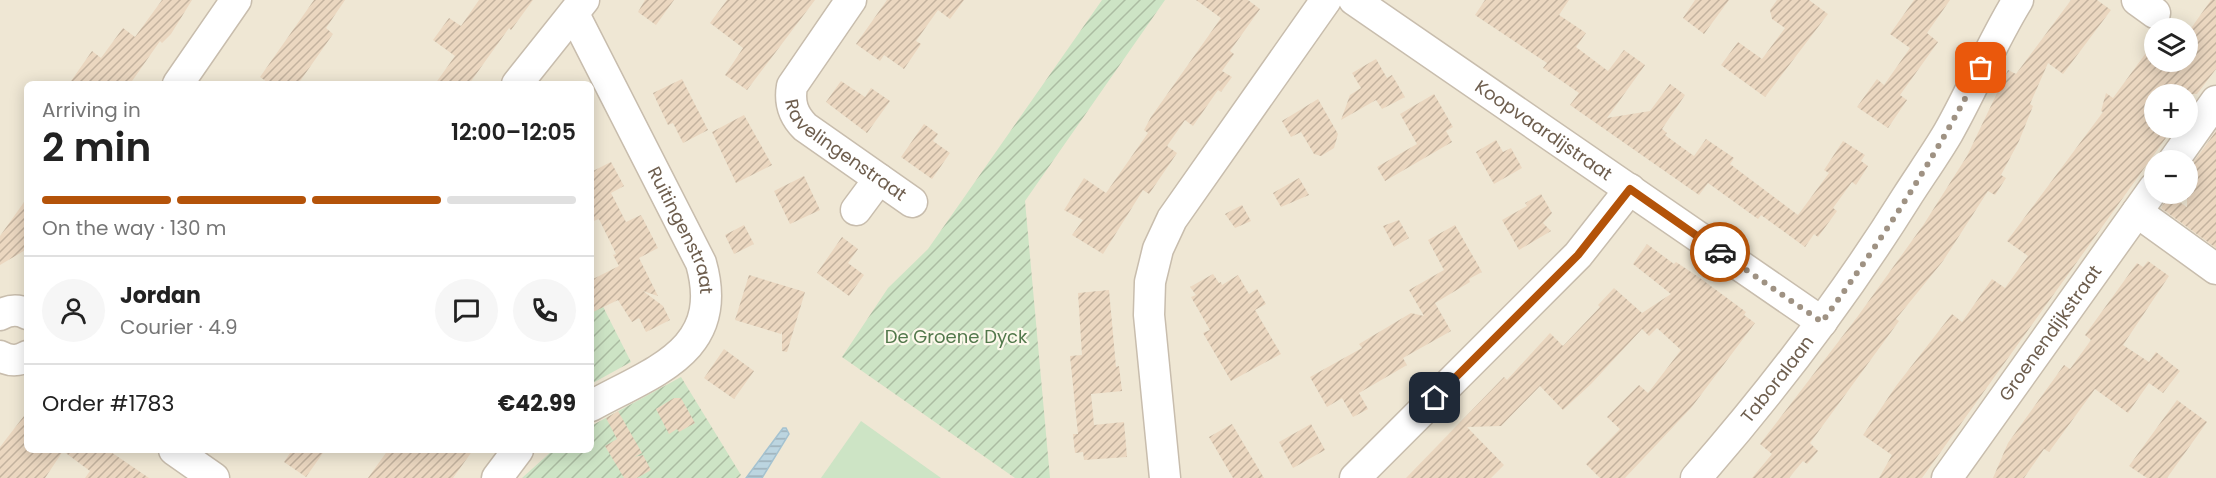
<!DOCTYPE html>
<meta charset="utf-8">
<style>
:root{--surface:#fff;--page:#f6f6f6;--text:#222;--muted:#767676;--line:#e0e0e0;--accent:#b45309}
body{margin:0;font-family:Poppins,sans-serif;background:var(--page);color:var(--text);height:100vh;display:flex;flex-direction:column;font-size:22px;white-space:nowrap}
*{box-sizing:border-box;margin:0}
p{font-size:20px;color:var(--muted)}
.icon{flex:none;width:33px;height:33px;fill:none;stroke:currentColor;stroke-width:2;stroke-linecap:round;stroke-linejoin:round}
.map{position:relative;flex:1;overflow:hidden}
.details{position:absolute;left:24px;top:81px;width:570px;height:372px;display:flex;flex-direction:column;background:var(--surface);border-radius:9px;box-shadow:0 3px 15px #0003}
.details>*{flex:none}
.fabs{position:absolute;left:2144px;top:18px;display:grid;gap:12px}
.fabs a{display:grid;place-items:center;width:54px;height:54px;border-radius:50%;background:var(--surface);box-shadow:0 3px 15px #0003;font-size:30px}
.pin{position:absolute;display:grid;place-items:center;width:51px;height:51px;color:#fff;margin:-26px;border-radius:12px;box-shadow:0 3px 9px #0006}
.courier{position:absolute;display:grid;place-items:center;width:60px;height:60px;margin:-30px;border:4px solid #b45309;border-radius:50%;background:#fff;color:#222;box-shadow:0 2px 8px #0007}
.head em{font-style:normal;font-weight:600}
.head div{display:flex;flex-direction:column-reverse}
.head{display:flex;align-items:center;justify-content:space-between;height:102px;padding:0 18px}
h1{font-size:39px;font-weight:600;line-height:45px}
.bar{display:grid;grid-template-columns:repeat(4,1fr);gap:9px 6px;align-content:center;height:72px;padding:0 18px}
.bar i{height:8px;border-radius:4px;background:var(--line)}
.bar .on{background:var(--accent)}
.bar p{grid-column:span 4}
.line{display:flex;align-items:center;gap:15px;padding:0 18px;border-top:2px solid var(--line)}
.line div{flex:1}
.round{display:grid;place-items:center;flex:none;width:63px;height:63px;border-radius:32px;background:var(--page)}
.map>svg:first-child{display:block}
.residential{fill:#efe7d4;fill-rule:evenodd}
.park{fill:#cde4c5}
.garden{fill:url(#garden-furrows)}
.water{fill:url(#water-rules);stroke:#a4c2d0;stroke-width:1.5}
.building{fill:url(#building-hatch)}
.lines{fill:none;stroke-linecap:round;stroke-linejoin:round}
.minor-casing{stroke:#c8bdad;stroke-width:33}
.minor{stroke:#fff;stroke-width:30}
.done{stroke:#9f9283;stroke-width:6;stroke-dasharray:0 10.8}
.route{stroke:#b45309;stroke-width:8}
.labels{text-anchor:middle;stroke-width:4.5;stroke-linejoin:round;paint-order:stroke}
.street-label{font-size:18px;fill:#6e5e4e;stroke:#fcf8eb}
.park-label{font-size:18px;fill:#52784b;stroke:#fcf8eb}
</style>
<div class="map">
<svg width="2216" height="478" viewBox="0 0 2216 478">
<defs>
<pattern id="garden-furrows" width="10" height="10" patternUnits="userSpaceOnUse" patternTransform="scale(1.5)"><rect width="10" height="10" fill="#cde4c5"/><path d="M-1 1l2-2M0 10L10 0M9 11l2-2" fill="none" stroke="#abbca2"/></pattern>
<pattern id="water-rules" width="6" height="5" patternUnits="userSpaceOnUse" patternTransform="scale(1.5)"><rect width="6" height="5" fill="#bcd5e0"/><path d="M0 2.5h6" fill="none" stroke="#9db0b8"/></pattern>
<pattern id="building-hatch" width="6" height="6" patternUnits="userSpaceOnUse" patternTransform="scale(1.5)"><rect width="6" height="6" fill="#ebd7c0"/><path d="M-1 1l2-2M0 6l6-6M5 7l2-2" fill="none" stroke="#c3b29e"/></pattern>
</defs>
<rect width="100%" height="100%" fill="#f9f4e5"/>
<path class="residential" d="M0,0h2216v478h-2216zM2154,28h33v34h-33zM27,84h564v366h-564zM2154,94h33v34h-33zM2154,160h33v34h-33z"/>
<path class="park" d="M861,421l80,57h-120z"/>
<path class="garden" d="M1102,0h63l-140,201 25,277h-35l-173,-121 46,-69 40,-39z
M591,283l40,79 -40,22z
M681,377l60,98 -3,3h-216l31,-28h38v-24z"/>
<path class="water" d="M783,428h3l3,6 -27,44h-16z"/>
<path class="building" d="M162,0h30l-21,34 -9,9 -2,-2 -30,43h-61l23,-33 9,7 22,-30 12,9z
M314,0h31l-19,28 7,6 -35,50h-28l-10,-7z
M479,0h54l-22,30 -2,-2 -40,56h-34l20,-28 -22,-16 16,-22 12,8z
M645,0h29l-18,25 -18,-13z
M727,0h88l-68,90 -22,-15 18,-27 -33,-25z
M887,0h77l-14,19 -12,-9 -22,31 5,3 -17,25 -20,-14 -4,6 -24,-17z
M1196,0h52l12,9 -30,42 4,3 -12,17 10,6 -11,15 -3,-2 -25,36 -8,-6 -18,26 10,7 -28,41 -6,-4 -40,64 -31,-19 11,-15 -19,-10 20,-32 22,15 42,-60 -4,-3 7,-13 70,-99z
M1485,0h84l-10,15 27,18 -10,14 32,24 16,-21 21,15 -38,53 43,-7 20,-27 15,11 -23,34 5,4 -2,2 29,21 12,-17 28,19 -4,6 68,51 31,-42 -5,-3 19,-29 22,14 -4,6 7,5 -12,19 -4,-3 -19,26 4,3 -19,26 -4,-3 -9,13 -44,-32 -3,4 -50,-36 -9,12 -129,-90 9,-12 -36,-25 4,-5 -72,-48z
M1695,0h34l-25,34 -21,-16z
M1777,0h32l19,14 -63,83 -44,-32 17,-23 24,17 23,-31 -13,-9 -2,-9z
M1914,0h36l-23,33 11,9 -38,53 7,5 -19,28 -31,-21 20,-28 7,6 26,-37 -20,-14z
M2071,0h26l14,10 -48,64 -15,-11 -18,41 3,2 -14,35 -18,34 5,3 -11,17 -7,-4 -45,70 -47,58 3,2 -89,122 8,8 -11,13 -4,-3 -14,17h-37l20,-24 -12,-10 98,-128 66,-92 43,-68 41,-86 8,4z
M2211,0h5v69l-19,25h-43v34h19l-251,350h-43l13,-23 -29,-20 33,-49 56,-72 10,8 30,-43 13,9 23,-32 -21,-15 96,-129 -2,-1 5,-18 7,5 41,-56v20h33v-28z
M1376,59l11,19 5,-3 13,22 -23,12 -6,-9 -35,20 9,-25 11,-7 -9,-15z
M682,79l26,51 -25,13 -10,-20 -5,2 -15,-32z
M841,81l24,16 6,-9 19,13 -23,32 -41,-31z
M1434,94l19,33 -7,4 6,11 -67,39 -8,-14 40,-23 -17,-30z
M1318,99l20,35 -4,14 -13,8 -7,-2 -13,-22 -10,5 -9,-16z
M744,115l28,50 -36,18 -24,-51z
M924,124l14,10 -5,7 17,12 -18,26 -31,-22z
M2216,131v117l-55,-40 8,-13 18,12v-36z
M1496,140l7,12 8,-4 11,20 -28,16 -18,-32z
M611,162l13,24 -13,7 15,29 15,-7 17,33 -19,10 19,38 -15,-5 20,15 7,14 -24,12 -7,-14 -7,4 -14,-22 -27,13v-33l28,-14 -6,-11 3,-1 -17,-35 -8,3v-50z
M804,176l16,34 -30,14 -16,-33z
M1299,178l10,17 -28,12 -8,-14z
M1541,194l11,19 -9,10 8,8 -32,19 -17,-30 25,-14 -2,-3z
M27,198v51l-27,16v-29z
M1242,205l9,16 -16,7 -10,-14z
M1399,220l10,18 -15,9 -11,-21z
M744,225l10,19 -20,10 -9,-19z
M1455,225l27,47 -13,7 1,3 -35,21 16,28 -48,27 4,7 -48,28 9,16 -15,8 -11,-19 -15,9 -17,-30 52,-29 -3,-4 52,-31 13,3 -15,-26 35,-20 -16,-30z
M842,237l16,12 -10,14 16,12 -15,21 -32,-23z
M1647,244l27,20 2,-2 24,16 46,34 -2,3 11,8 -64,85 -66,70h-25l-14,-14 34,-35 -13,-12 32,-32 9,8 33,-43 -24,-22 -8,8 -7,-7 -51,55 -28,26 -23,-24 -39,40 -34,1 37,38 -13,13h-85l98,-101 3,3 43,-47 13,13 37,-39 -2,-2 16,-17 28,25 29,-19 -38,-30z
M2148,261l21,15 -46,69 26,17 7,-10 24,19 -17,22 -14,-10 -21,30 -33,-24 -46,63 -5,-3 -20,29h-31l15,-35 56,-78 6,4 21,-29 -6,-5 52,-72 6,4z
M1213,274l6,9 2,-1 1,3 16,-10 11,19 8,-5 9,15 -11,6 26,44 -50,27 -28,-48 7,-3 -19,-33 5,-2 -6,-8z
M749,275l56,17 -18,60 -5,-1v-20l-1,3 -46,-14z
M1109,290l7,77 3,-1 3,25 -31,3 3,31 30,-3 3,35 -43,3 -1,-8 -8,1 -2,-19h5l-8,-78 12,-1 -4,-62z
M724,349l30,22 -20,28 -30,-21z
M674,398h7l14,25 -16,9 -2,-3 -8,5 -13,-25z
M2177,400l30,22 -40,56h-20l-18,-12z
M618,411l24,42 -8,4 9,-2 8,15 -14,8h-13l-19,-32 12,-7 -11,-21z
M27,412v38h81l41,28h-64l5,-7 -27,-20 -18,27h-45v-31z
M1232,424l32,54h-31l-24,-41z
M1311,424l14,26 -32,18 -14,-26z
M292,450h33l-19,27 -22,-15z
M388,450h85l-20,28h-85z"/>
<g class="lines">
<defs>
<g id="minor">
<path id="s1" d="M851,0l-59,86c-3,17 1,29 13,41l107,75"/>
<path id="s2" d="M1354,0l468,322"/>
<path d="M2137,0l18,13"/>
<path id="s3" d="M574,14l127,249c25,88 -47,108 -110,143"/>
<path d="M178,84l58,-84"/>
<path d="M517,84l67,-84"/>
<path d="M2174,160l42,-59"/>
<path d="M856,210l23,-31"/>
<path d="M2137,212l79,57"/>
<path d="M0,315c9,-5 18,-6 27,-1"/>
<path d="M0,356c9,5 18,6 27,0"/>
<path d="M174,450l40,28"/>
<path d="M497,478l21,-28"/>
<path d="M1165,478l-16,-163 1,-33 8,-33 14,-30 154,-219"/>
<path d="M1355,478l223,-223 52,-66"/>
<path id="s4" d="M1696,478c77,-88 148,-181 210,-280 14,-22 29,-43 42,-65 25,-44 44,-91 70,-133"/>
<path id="s5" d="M1947,478l207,-290"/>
</g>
</defs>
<use href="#minor" class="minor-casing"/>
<use href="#minor" class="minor"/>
</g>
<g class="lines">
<path class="done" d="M1720,252l102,70c59,-81 114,-165 159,-254"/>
<path class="route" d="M1435,398l143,-143 52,-66 90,63"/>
</g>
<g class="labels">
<g class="street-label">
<text dy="6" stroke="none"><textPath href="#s2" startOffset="230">Koopvaardijstraat</textPath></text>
<text dy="6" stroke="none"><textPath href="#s1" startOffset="194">Ravelingenstraat</textPath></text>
<text dy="6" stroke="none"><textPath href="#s3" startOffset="242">Ruitingenstraat</textPath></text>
<text dy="6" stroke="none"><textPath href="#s5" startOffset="178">Groenendijkstraat</textPath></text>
<text dy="6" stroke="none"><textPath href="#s4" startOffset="128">Taboralaan</textPath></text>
</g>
<g class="park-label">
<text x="956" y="343">De Groene Dyck</text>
</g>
</g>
</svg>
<div class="fabs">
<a><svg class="icon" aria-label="layers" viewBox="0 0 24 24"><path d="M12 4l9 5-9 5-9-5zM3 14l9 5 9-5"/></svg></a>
<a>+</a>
<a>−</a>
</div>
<div class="pin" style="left:1981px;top:68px;background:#ea580c"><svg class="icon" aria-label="bag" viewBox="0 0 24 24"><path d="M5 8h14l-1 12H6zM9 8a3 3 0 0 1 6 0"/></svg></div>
<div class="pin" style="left:1435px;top:398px;background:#1f2937"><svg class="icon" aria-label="home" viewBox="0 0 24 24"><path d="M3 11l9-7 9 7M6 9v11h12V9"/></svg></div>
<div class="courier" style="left:1720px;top:252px"><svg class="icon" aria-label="car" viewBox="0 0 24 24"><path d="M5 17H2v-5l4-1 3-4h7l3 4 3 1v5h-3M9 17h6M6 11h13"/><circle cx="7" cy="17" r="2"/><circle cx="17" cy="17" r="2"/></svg></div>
<section class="details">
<div class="head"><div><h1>2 min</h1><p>Arriving in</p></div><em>12:00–12:05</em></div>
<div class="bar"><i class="on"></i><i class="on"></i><i class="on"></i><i></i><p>On the way · 130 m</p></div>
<div class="line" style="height:108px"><a class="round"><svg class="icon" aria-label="person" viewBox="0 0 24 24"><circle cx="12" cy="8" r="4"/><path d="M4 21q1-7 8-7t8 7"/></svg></a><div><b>Jordan</b><p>Courier · 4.9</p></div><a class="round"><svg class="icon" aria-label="chat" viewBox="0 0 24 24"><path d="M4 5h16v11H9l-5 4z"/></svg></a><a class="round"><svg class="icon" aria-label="phone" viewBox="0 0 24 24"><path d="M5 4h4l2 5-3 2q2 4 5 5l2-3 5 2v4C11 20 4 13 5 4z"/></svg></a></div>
<div class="line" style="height:78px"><div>Order #1783</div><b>€42.99</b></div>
</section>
</div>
